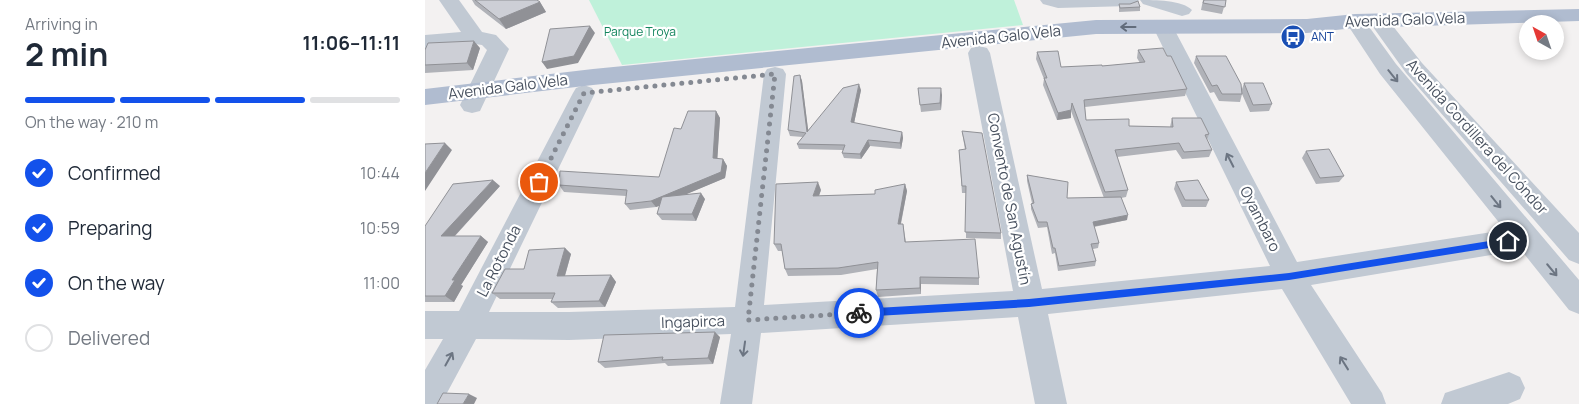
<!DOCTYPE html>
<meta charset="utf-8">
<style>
:root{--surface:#fff;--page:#f2f2f3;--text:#1f2937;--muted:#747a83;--line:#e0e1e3;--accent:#1351eb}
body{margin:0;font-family:Manrope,sans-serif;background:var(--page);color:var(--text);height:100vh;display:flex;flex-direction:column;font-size:19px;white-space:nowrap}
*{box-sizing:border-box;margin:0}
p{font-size:16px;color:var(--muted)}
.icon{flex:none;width:28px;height:28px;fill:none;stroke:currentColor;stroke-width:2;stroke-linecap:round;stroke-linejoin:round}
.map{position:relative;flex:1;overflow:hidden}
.panel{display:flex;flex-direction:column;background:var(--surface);width:425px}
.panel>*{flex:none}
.needle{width:32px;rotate:320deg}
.controls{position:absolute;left:1094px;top:15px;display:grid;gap:10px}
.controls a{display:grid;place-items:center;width:45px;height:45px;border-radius:50%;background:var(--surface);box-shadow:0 2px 8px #0003;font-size:25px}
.pin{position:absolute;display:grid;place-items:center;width:42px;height:42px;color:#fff;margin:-21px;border:2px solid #fff;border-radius:50%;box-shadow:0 1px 5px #0007}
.courier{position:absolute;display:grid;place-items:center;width:50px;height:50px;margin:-25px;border:4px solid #1351eb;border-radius:50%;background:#fff;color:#222;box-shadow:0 1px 6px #0007}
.overview em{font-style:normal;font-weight:700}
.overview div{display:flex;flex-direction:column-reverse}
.overview{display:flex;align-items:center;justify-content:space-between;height:85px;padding:0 25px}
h1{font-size:32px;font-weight:700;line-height:38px}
.bar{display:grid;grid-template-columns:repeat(4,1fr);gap:8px 5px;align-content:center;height:60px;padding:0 25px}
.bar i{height:6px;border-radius:4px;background:var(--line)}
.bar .selected{background:var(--accent)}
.bar p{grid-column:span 4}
ol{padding:0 25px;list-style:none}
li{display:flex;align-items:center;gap:15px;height:55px}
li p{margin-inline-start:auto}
li .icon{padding:5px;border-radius:50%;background:var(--accent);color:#fff;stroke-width:4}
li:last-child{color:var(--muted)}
li i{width:28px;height:28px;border:2px solid var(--line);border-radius:50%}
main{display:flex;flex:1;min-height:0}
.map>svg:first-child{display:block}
.green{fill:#bff1da}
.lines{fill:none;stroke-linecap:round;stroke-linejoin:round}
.minor{fill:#c1c9d3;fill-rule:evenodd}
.major{fill:#b0bcd0;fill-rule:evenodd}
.wall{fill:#b0b2b8}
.shaded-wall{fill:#909196}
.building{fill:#cdcfd6;stroke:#909196}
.oneway{stroke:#626c7b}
.oneway2{stroke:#6c7582}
.route{fill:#1351eb}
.done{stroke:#848992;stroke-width:5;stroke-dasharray:0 9}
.labels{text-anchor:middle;stroke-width:4.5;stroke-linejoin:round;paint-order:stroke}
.far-park-label{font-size:12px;fill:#14855e;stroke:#fff}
.far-transit-label{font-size:12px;fill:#164399;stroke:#fff;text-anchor:start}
.street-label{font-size:15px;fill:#48515f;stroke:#fff}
</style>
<main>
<section class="panel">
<div class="overview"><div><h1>2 min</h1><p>Arriving in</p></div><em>11:06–11:11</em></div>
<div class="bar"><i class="selected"></i><i class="selected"></i><i class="selected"></i><i></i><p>On the way · 210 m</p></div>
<ol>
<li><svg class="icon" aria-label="check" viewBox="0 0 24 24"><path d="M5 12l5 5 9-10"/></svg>Confirmed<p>10:44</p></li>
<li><svg class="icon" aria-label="check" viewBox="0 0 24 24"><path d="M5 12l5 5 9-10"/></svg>Preparing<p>10:59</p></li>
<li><svg class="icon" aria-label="check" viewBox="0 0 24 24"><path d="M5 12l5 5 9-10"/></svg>On the way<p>11:00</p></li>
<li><i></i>Delivered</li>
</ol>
</section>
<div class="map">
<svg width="1154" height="404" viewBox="0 0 1154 404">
<rect width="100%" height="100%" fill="#f3f1f1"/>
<path class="green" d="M164,0h425l9,25 -401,40z"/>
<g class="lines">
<path class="minor" d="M14,0h20l23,32 14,3 13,14 -29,62 -8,2 -8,-2 -4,-6 27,-55 -5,-5 -7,-1 -50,5v-14l36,-3z
M615,0h99l-3,4 -7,2 -71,2 -15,-4z
M715,0c15,0 42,0 52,10l-3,4 -7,2 -39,-12z
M953,14l7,2 37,47 157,170v31l-10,-4 -163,-187 -38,-53 3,-4z
M930,15l7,2 34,47 183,216v34l-10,-4 -48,-60 -210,35 71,108 4,11h-35l-69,-115 -234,25 19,90h-32l-17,-87 -257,16 -9,71h-32l11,-70 -162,6 -93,-1 -35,65h-16v-34l18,-31h-18v-28h34l114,-218 3,-5 8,-3 8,3 3,5 -106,219h80l166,-5 29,-233 3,-5 8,-2 8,2 3,5 -22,231 249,-14 -45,-238 3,-5 8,-2 8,2 3,5 52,236 228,-23 -117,-239 3,-4 7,-2 7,2 3,4 124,235 208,-32 -125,-156 -35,-53 3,-4z
M1084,372l11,5 5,11 -5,11 -12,5h-67l4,-11z"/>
<path class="major" d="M1154,9v12l-224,7 -48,5 -211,1 -503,51 -168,20v-16l168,-20 503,-49 211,-1 48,-5z"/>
</g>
<path class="wall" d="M47,0h65l3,2 6,10 -40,17 -31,-24z
M778,0h23l-4,14 -21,-4z
M694,4l21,3v4l-21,1z
M55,48l-7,22 -48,3v-23z
M713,50l29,6 20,33 -2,7 -100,11 1,13 43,6 41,1 2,-9 37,16 -2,6 5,10 -3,7 -27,2 -6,-9 -59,7 11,33 -2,7 -5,1 6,22 -33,7 5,16 -1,5 -5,1 3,12 -1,5 -37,5 -3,-18 -3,1 -5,-27 -9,1 -7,-19v-5l1,-1 -5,-22v-6l40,23h37l-33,-87v7l-14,2 -14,-35 1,-6 -8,-20 1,-7 24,15 41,-1 38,-3 -3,-5z
M771,56l46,33 2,-6 28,21 -3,7 -19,1 -8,-18 -2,8 -21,-1 -5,-9 -4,1 -16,-30z
M375,75l2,6 6,49 53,-40 -7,33 48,9 1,6 -2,11 -31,-3 -9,13 -17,-1 -2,-5 1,-3 -44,-1 -2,-5 6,-7 -13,-1 -2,-6z
M493,88l24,7 -1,15 -20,2z
M291,111l4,7 -3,41h6l4,7 -2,12 -39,16 19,5 -9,22 -34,-1 -5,-6 2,-8 -3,1 -26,3 -5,-6 1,-8 -62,-4 -5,-7 100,-8 22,-48z
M537,131l39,102v6l-35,-1v-45h-4l-3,-43h6z
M881,151l38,25 -5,6 -23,2 -14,-26z
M751,182l33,18 -3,7h-24l-8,-18z
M480,184l2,7 -6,33h2l3,18 73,36v7l-58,-1v10l-43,3 -2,-7 1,-21 -36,6 -53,1 -3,-7 -3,-18h-4l-4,-7 47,-54 -2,6 56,-2z
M75,186l-45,50h26l7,6 -27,43 2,1 -9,16h-29v-76z
M140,248l6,6 -6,22 46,-1 5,7 -11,25 -47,1 -7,-6 1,-3h-52l-8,-6 32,-24z
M295,337l-7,27 -45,2 -3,-3 -60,5 -7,-6z"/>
<path class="shaded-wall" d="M115,2l6,10 -40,17 -7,-10z
M165,26l5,7 -17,30 -31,6 -5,-7z
M49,41l6,7 -7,22 -6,-7z
M375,75l2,6 7,56 -2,-5z
M434,84l2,6 -8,38 -2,-6z
M516,88l1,7 -1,15 -1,-7z
M646,110v8l-14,2 1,-7z
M291,111l4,7 -3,47 -4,-7z
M477,132l1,6 -2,11 -1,-6z
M443,140l2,6 -9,13 -1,-5z
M20,143l7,7 -27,41v-18z
M298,159l4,7 -2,12 -69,29 -5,-6z
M68,180l7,6 -51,56 -8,-6z
M393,182l3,8 -5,13 -3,-7z
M480,184l2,7 -8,41 -1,-8z
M276,193l4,6 -9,22 -4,-7z
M703,215l-1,5 -36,7 2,-5z
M56,236l7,6 -27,43 2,1 -9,16 -9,-6 7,-16z
M140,248l6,6 -8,28 -6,-6z
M186,275l5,7 -11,25 -6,-6z
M495,277l1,7v10l-1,-6z
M290,332l5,5 -7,27 -5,-6z
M44,394l8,4 -3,6h-11z"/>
<path class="building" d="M50,0h62l3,2 -41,17z
M779,0h22l-1,7 -22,-4z
M713,1l2,6 -20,1 -1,-4h11z
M165,26l-16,30 -32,6 8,-33z
M49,41l-7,22 -42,2v-15l3,-7z
M738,48l4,8h4l16,33 -103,11 2,20 43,-1v7l44,1 -1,-9h29l8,16 -4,1 7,15 -28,2 -5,-9 -64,7 13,40 -23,2 -33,-89 -1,7 -13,3 -14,-35h3l-10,-26 21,-1 3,16 41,-2v1l43,-4 -7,-12z
M771,56h30l15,28 1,10h-20l-5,-9 -5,1z
M375,75l7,57 36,-44 16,-4 -8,38 51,10 -2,11 -32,-3 -8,14 -18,-1 3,-8 -48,-1 9,-11 -18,-3 6,-54z
M819,83h19l9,21 -19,1z
M493,88h23l-1,15 -20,2z
M263,111h28l-3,47 10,1 -2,13 -70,29 -26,3 2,-14 -68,-5 1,-14 99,6 15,-49 7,1z
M537,131l20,2 19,100 -36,-1 1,-46h-4l-3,-36 7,-1z
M20,143l-20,30v-29z
M904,149l15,27 -24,2 -14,-27z
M602,175l41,7 -1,16 54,-1 7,18 -35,7 6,21 -8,1 5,17 -37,5 -4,-18h-2l-6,-26h-9l-7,-18 3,-1z
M68,180l-52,56h40l-29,44h3l-10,16h-20v-70l28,-42z
M773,180l11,20h-24l-9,-18z
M393,182l-5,14 62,-2v-4l30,-6 -7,40h5l2,18 70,-3 4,39 -59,-1v11l-44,2 2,-28 -40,6 -53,1 -4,-25h-7l2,-60z
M276,193l-9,21h-35l5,-17z
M140,248l-8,28 54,-1 -12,26 -48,1 4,-9h-63l13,-24h19l5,-19z
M290,332l-7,26 -46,2 1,-3 -65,5 6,-27z
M18,393l26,1 -6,10h-26z"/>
<defs><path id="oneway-shaft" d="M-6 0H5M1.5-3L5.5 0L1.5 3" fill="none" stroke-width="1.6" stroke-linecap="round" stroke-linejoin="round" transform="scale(1.25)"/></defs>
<use class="oneway" href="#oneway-shaft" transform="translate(703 27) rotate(-180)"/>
<g class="oneway2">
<use href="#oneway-shaft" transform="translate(968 76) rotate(51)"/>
<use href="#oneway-shaft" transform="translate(805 160) rotate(-117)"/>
<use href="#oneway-shaft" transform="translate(1071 202) rotate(51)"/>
<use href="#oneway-shaft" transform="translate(1127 270) rotate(50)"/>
<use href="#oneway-shaft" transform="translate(319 349) rotate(98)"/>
<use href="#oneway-shaft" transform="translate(24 359) rotate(-61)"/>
<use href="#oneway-shaft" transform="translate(919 363) rotate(-122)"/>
</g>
<path class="route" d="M1083,238l4,3 -4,4 -219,35 -260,27 -170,10 -5,-4 5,-4 170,-10 260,-26z"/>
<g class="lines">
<path class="done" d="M114,182l45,-89 191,-19 -27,246 111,-7"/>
</g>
<defs>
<symbol id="bus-disc" viewBox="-11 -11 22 22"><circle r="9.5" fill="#1a4fb4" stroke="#fff"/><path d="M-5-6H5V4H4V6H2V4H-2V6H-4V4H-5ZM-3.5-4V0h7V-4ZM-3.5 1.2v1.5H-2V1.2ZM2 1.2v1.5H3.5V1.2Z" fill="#fff"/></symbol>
</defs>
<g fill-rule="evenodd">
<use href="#bus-disc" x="854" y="23" width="28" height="28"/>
</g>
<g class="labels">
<g class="far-park-label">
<text x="215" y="36">Parque Troya</text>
</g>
<g class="far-transit-label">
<text x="886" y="41">ANT</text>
</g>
<g class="street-label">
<text transform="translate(980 20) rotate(-2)" y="5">Avenida Galo Vela</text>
<text transform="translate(576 37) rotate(-6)" y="5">Avenida Galo Vela</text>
<text transform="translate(83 87) rotate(-7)" y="5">Avenida Galo Vela</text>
<text transform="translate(1052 137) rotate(48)" y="5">Avenida Cordillera del Cóndor</text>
<text transform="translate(584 199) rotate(79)" y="5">Convento de San Agustín</text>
<text transform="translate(835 219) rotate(63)" y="5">Oyambaro</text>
<text transform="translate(74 261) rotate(-63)" y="5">La Rotonda</text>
<text transform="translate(268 322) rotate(-2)" y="5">Ingapirca</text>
</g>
</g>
</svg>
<div class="controls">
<a><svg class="needle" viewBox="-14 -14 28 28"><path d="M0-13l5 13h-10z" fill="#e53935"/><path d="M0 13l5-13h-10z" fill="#747a83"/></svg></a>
</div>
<div class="pin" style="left:114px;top:182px;background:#ea580c"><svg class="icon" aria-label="bag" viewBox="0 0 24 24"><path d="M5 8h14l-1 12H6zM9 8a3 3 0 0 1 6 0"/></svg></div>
<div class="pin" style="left:1083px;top:241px;background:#1f2937"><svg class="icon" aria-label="home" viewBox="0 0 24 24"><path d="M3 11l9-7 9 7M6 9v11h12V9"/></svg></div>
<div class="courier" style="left:434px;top:313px"><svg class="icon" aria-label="bike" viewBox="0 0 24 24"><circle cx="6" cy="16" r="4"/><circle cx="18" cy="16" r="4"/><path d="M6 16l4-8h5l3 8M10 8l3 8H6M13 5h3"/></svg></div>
</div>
</main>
